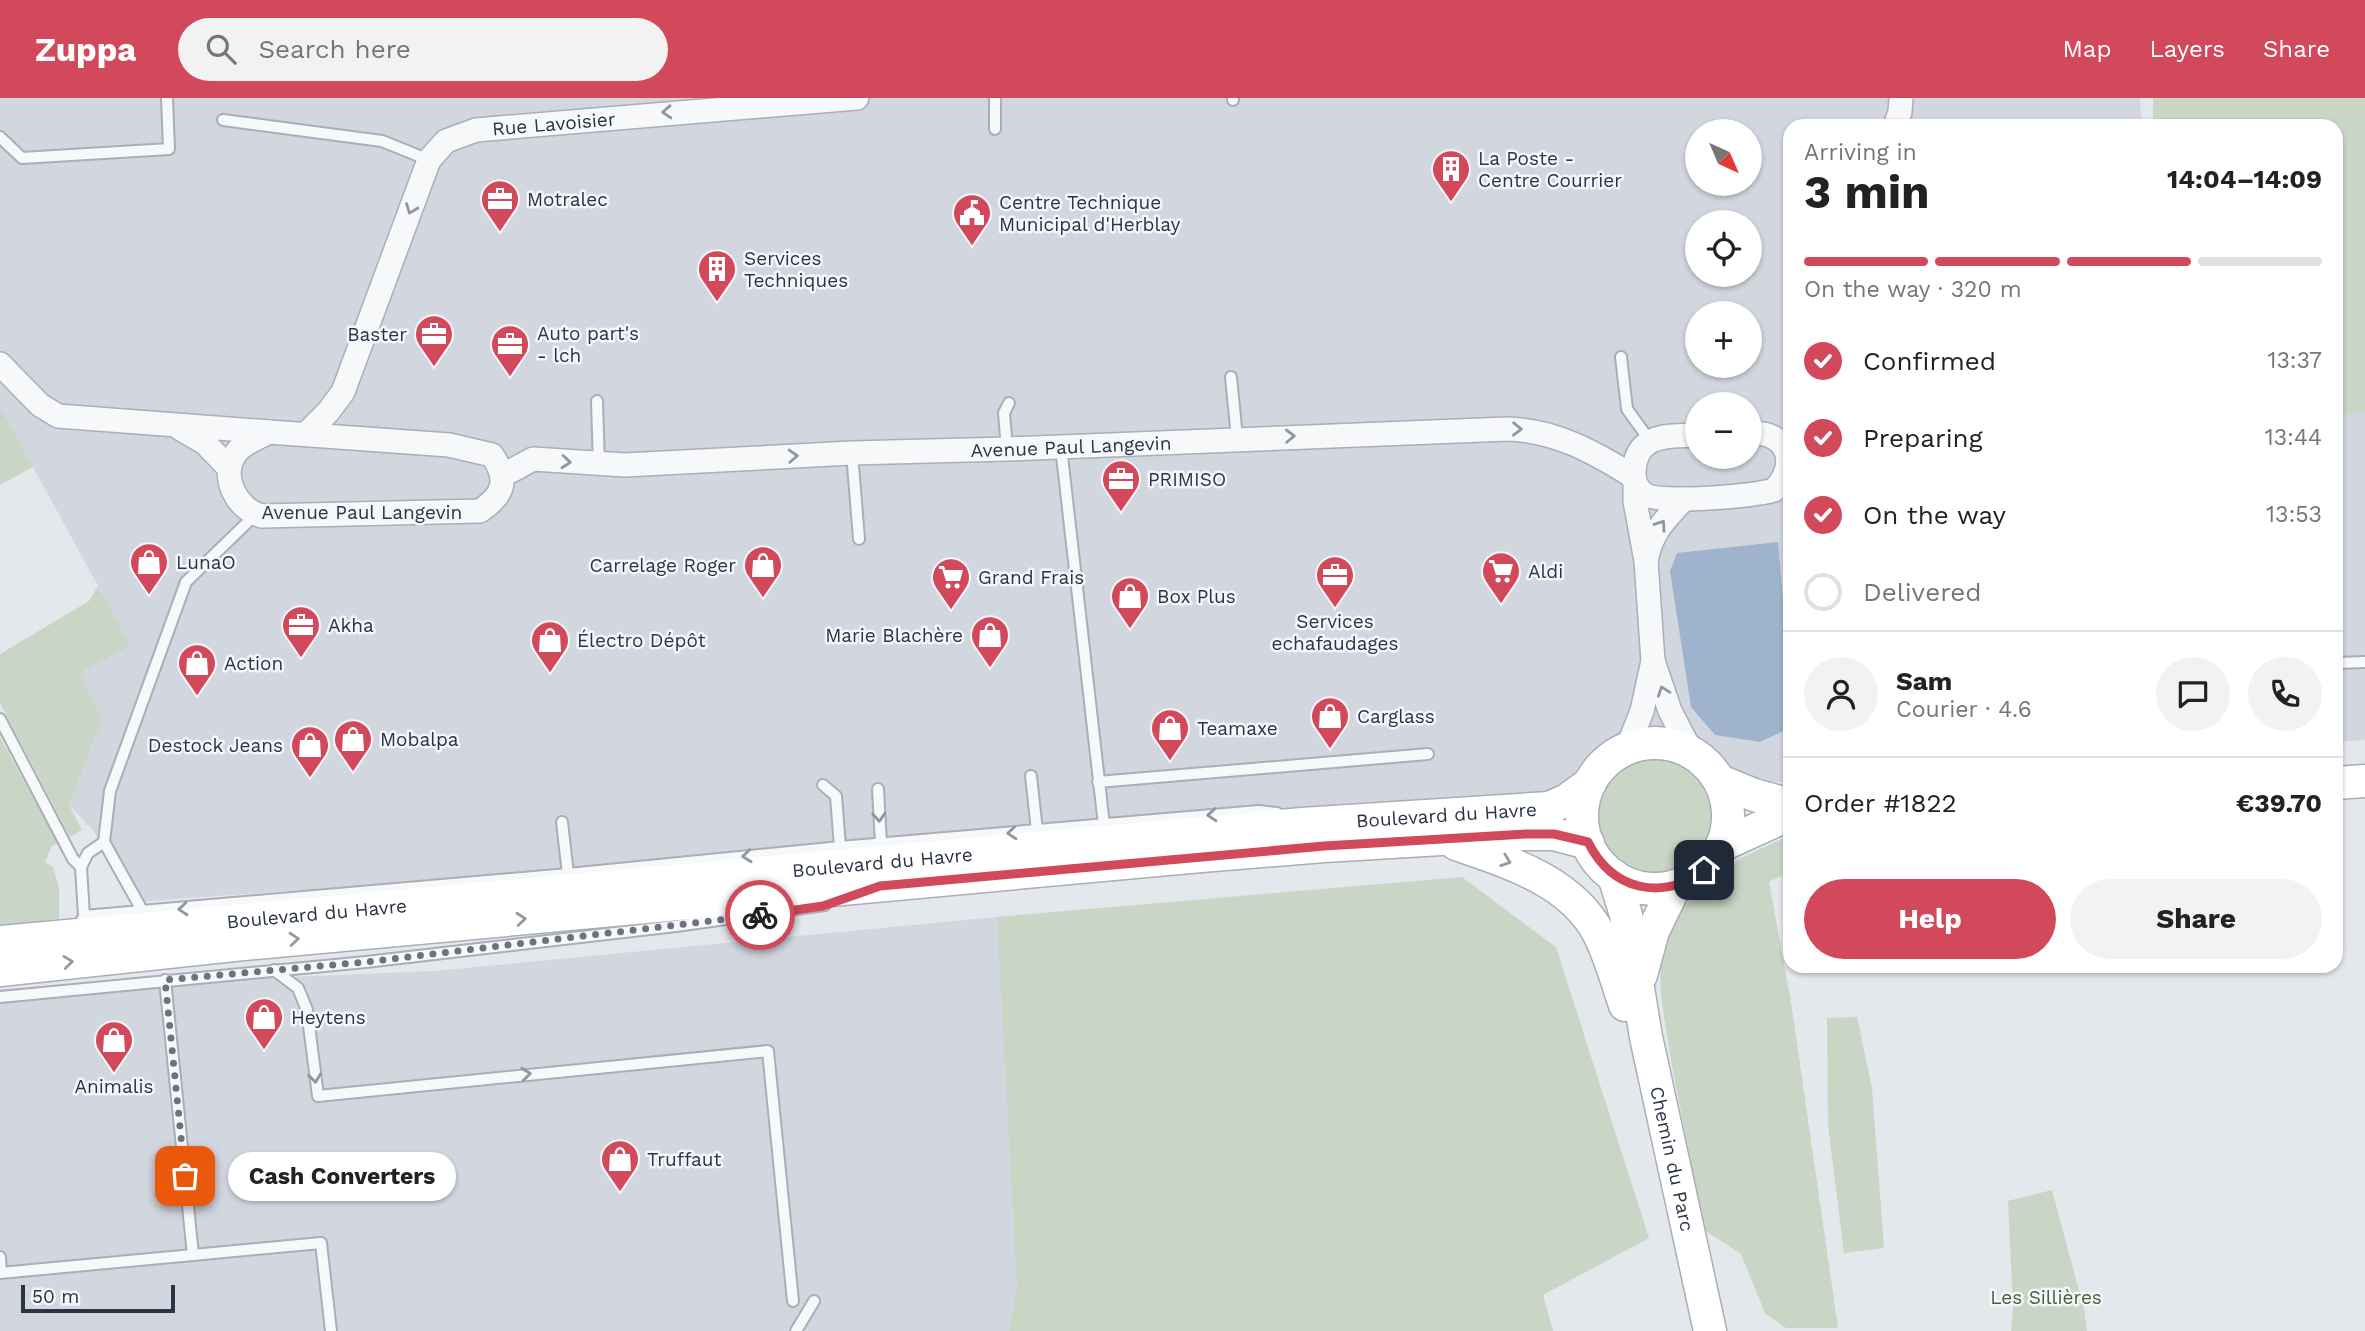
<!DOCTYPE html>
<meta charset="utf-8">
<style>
:root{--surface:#fff;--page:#f2f2f2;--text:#222;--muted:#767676;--line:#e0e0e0;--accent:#d1495b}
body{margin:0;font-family:"Work Sans",sans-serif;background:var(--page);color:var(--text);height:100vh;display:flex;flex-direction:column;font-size:26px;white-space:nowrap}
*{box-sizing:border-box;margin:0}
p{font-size:23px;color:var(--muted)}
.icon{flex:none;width:38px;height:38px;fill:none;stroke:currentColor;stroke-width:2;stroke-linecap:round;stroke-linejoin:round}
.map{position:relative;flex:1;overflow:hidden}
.side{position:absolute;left:1783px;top:21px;width:560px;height:854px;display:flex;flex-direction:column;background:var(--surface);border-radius:21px;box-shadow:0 2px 5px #0004}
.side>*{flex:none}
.needle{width:46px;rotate:136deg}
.tools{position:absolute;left:1685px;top:21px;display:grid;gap:14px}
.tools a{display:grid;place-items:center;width:77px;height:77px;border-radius:50%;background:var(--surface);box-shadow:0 2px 5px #0004;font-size:35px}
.scale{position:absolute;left:21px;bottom:18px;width:154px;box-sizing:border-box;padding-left:7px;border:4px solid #2b3445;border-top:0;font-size:19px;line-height:24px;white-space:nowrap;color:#2b3445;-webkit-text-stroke:5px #f4f6f9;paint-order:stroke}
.pin{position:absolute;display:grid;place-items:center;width:60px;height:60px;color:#fff;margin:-30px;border-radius:14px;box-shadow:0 4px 10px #0006}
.courier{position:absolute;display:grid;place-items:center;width:70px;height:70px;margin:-35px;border:5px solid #d1495b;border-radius:50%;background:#fff;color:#222;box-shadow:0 2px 9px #0007}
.bubble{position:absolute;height:49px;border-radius:24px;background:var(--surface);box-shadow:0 2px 5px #0004;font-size:23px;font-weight:700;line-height:49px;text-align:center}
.summary em{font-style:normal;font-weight:700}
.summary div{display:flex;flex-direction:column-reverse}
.summary{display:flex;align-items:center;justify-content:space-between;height:119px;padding:0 21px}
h1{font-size:46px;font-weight:700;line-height:52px}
.bar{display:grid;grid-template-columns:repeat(4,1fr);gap:10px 7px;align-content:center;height:84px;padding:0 21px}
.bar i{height:9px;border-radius:5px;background:var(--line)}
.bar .on{background:var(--accent)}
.bar p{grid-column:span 4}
.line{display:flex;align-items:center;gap:18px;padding:0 21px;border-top:2px solid var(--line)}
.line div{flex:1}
.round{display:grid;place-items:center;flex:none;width:74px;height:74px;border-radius:37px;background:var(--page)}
ol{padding:0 21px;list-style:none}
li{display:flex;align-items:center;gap:21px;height:77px}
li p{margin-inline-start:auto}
li .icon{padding:7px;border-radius:50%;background:var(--accent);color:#fff;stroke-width:4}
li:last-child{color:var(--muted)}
li i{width:38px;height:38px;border:4px solid var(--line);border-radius:50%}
.cta{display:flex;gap:14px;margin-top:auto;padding:14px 21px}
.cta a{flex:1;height:80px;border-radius:42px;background:var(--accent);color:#fff;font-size:28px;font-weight:700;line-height:80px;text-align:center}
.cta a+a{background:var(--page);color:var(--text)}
header{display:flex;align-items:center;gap:42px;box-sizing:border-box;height:98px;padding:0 35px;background:var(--accent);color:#fff}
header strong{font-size:33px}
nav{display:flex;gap:38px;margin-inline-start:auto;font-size:24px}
.search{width:490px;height:63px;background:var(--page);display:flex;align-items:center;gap:18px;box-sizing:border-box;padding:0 24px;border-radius:38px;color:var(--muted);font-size:26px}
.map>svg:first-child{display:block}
.built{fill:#d2d6de;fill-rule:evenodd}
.green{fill:#c9d6c5}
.water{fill:#9fb4cc}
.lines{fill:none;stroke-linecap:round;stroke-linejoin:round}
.lane-casing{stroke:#a9aeb7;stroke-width:14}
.street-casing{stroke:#a9aeb7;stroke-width:26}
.secondary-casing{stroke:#a9aeb7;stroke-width:35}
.lane{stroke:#f7f8fa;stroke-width:10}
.street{stroke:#f7f8fa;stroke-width:23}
.secondary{stroke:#fff;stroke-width:32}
.oneway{stroke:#9196a0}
.oneway2{stroke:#959aa2}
.done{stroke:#6c737f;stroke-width:7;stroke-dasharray:0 12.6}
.route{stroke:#d1495b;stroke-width:9}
.labels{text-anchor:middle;stroke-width:5;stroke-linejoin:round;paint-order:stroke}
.street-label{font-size:19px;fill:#2b3445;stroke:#f4f6f9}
.poi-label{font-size:19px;fill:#2b3445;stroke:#f4f6f9;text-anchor:start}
.park-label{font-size:19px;fill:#3f6138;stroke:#f4f6f9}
</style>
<header>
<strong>Zuppa</strong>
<div class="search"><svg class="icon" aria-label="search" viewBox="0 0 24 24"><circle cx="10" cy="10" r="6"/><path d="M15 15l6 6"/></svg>Search here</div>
<nav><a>Map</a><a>Layers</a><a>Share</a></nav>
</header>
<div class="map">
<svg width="2365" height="1233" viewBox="0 0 2365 1233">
<rect width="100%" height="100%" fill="#e4e7ec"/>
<path class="built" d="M0,0h2140l2,28h-352v655l-1653,121 -45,-73 -23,-24 33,-85 -22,-47 51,-27 -131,-239zM1698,33h52v53h-52zM1698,124h52v53h-52zM1698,215h52v53h-52zM1698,306h52v53h-52z
M2365,314v328l-29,2v-328z
M1007,818l10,371 -8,44h-1009v-342l434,-18z"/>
<path class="green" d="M2153,0h212v314l-29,2v-288h-183z
M0,309l33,60 -33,18z
M98,488l33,60 -51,27 22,47 -33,85 13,25 -12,7 -70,-134v-49l89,-53z
M0,639l58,106 -6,3 -7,16 8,5 6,21v31l-59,7z
M1595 718a60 60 0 1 1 120 0a60 60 0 1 1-120 0Z
M1790,737v36l-21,11 22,120 47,326h-52l-21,-15 -24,-59 -37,-24 -32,-164 -11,-69 -1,-40 19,-47 62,-52z
M1462,779l94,70 93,291 -106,57 10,36h-544l8,-44 -20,-370z
M1857,919l15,71 12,160 -40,5 -16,-127 -1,-108z
M2052,1092l32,119 3,22h-76l2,-22 -5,-108z"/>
<path class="water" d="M1778,444l12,141v45l-30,14 -45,-7 -24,-28 -21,-136 7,-18z"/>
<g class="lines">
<defs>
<path id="lane" d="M995,0v31
M1233,0v2
M223,22l159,21 47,19
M0,39l22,21 147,-9 -2,-51
M1621,259l6,52 23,32
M1231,279l6,61
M597,303l2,64
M1061,349l43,378
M1007,351l-3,-36 5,-10
M852,355l7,86
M2336,565l29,-1
M0,621l73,140 8,8
M1031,678l6,55
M1098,684l330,-28
M823,687l13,11 4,51
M878,691l3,55
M562,724l6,52
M104,744l6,-51 76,-209 70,-68
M84,818l484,-42 272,-27 419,-36 18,2
M82,822l2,-4 -3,-49 7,-14 16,-11 39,70
M274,872l24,18 9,22 11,86 450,-45 25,250
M0,899l366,-35 310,-36 149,-21
M193,1157l128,-12 10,88
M0,1159l1,15
M0,1175l193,-18 -28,-275
M796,1233l18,-30"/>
<g id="street">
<path d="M1895,28l5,-14 1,-14"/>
<path d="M0,266l40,41 18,11 211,16"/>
<path d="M181,331l24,14 24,25"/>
<path d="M269,334l180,13 43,10c17,25 12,40 -12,56l-218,5c-25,-6 -43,-40 -26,-63 7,-10 22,-15 33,-21z"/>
<path id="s1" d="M306,336l22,-22 15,-20 86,-232 17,-19 30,-11 381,-32"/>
<path d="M1698,337c-30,1 -63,-2 -64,38 0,9 3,17 12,22 17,9 107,1 128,-5 25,-25 15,-59 -24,-57"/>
<path id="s2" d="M502,378l31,-17 92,6 227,-12 155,-4 500,-20c48,1 87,23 127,48"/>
<path d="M1635,387v16l11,60c6,-30 18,-40 38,-62"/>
<path d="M1646,463l7,100"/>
<path d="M1627,651l15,-38 11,-50 17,50 22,42"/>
</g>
<g id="secondary">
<circle cx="1655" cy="718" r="73"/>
<path d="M1720,683l34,14 36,10"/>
<path d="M2336,685l29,-2"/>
<path d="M1456,746c52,18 116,37 143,90 11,22 18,47 26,71"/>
<path d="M1722,747l68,-31"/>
<path id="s3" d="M1614,778l12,39 20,122 64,294"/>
<path id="s4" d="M0,844l1302,-118 247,-16 18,-8 23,-17"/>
<path d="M0,872l234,-25 967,-89 123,-10 202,-12h28l34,9"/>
<path d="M1641,877l12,-44 22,-45"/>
</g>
</defs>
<use href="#lane" class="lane-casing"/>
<use href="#street" class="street-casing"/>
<use href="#secondary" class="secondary-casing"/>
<use href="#lane" class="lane"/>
<use href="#street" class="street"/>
<use href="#secondary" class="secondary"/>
</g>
<defs><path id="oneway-chevron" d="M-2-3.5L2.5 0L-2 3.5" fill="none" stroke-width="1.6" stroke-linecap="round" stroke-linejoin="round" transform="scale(1.75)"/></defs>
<g class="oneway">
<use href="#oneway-chevron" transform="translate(667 14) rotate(176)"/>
<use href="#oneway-chevron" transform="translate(411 111) rotate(111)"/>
<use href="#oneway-chevron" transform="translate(1517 331) rotate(1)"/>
<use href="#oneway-chevron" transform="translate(1290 338) rotate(-2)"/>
<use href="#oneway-chevron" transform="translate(793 358) rotate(-3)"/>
<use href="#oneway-chevron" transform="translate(566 364) rotate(5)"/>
<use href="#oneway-chevron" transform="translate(1661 427) rotate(-55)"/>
<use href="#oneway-chevron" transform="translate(1663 593) rotate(-109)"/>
<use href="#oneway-chevron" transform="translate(1212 717) rotate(175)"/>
<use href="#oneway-chevron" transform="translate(879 719) rotate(87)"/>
<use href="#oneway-chevron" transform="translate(1012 735) rotate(175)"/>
<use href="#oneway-chevron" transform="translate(747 758) rotate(174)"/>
<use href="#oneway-chevron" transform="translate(183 811) rotate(175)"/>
<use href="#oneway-chevron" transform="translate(526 976) rotate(-6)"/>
<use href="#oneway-chevron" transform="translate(315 980) rotate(83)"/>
</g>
<g class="oneway2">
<use href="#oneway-chevron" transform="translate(1506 763) rotate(19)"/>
<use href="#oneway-chevron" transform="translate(521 821) rotate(-5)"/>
<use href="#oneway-chevron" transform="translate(294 841) rotate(-5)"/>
<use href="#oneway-chevron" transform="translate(68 864) rotate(-7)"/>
</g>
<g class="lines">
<path class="done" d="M185,1078l-20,-196 201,-18 394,-47"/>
<path class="route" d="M760,817l63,-9 57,-20 444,-40 202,-12h28l34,8c24,48 73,60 116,28"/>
</g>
<defs>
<symbol id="building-pin" viewBox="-11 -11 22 30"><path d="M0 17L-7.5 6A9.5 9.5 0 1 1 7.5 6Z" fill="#d1495b" stroke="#f4f6f9"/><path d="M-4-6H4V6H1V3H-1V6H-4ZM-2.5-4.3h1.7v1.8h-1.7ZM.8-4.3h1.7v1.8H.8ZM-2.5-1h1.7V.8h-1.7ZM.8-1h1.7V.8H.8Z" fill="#fff"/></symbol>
<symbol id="office-pin" viewBox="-11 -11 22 30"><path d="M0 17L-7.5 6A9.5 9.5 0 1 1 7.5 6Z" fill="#d1495b" stroke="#f4f6f9"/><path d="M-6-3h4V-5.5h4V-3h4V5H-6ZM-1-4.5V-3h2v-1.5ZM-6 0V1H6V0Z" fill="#fff"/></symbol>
<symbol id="civic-pin" viewBox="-11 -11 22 30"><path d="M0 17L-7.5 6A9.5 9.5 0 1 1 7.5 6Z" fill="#d1495b" stroke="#f4f6f9"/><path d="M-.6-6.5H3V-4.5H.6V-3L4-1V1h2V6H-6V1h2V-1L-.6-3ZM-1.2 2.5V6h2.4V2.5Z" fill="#fff"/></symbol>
<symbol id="shop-pin" viewBox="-11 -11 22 30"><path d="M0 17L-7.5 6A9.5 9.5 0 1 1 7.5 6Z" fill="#d1495b" stroke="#f4f6f9"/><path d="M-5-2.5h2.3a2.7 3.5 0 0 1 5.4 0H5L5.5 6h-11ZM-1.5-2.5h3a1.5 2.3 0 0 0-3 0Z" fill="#fff"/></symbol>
<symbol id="supermarket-pin" viewBox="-11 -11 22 30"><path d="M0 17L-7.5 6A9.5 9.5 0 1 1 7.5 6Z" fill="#d1495b" stroke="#f4f6f9"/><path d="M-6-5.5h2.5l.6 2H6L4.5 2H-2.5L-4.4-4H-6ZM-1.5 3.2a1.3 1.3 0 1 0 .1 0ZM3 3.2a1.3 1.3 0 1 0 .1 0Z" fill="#fff"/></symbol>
</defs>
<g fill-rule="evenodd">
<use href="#building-pin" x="1429" y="49" width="44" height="60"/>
<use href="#office-pin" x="478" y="79" width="44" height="60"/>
<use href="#civic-pin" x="950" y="93" width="44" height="60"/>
<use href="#building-pin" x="695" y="149" width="44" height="60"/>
<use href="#office-pin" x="412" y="214" width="44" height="60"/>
<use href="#office-pin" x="488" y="224" width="44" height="60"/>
<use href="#office-pin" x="1099" y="359" width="44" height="60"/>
<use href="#shop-pin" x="127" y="442" width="44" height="60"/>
<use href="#shop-pin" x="741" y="445" width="44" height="60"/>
<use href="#supermarket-pin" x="1479" y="451" width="44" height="60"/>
<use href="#office-pin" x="1313" y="455" width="44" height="60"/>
<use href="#supermarket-pin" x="929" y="457" width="44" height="60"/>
<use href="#shop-pin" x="1108" y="476" width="44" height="60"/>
<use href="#office-pin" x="279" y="505" width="44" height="60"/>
<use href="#shop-pin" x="968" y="515" width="44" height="60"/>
<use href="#shop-pin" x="528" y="520" width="44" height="60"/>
<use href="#shop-pin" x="175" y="543" width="44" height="60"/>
<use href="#shop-pin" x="1308" y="596" width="44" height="60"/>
<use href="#shop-pin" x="1148" y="608" width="44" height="60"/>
<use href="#shop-pin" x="331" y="619" width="44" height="60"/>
<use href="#shop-pin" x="288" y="625" width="44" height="60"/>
<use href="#shop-pin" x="242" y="897" width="44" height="60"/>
<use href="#shop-pin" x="92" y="920" width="44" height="60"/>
<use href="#shop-pin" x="598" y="1039" width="44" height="60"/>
</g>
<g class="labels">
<g class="street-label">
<text dy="7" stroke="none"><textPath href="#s1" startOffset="439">Rue Lavoisier</textPath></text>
<text dy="7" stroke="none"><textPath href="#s2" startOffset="574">Avenue Paul Langevin</textPath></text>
<text x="362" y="421">Avenue Paul Langevin</text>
<text dy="7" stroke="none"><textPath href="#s4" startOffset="1452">Boulevard du Havre</textPath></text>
<text dy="7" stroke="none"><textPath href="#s4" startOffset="886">Boulevard du Havre</textPath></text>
<text dy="7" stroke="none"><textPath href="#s4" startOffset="318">Boulevard du Havre</textPath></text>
<text dy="7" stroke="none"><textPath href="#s3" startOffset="289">Chemin du Parc</textPath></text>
</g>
<g class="poi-label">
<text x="1478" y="67">La Poste -<tspan x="1478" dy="22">Centre Courrier</tspan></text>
<text x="527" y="108">Motralec</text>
<text x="999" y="111">Centre Technique<tspan x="999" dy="22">Municipal d'Herblay</tspan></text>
<text x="744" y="167">Services<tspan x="744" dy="22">Techniques</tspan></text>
<text x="537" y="242">Auto part's<tspan x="537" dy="22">- lch</tspan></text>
<text x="407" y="243" text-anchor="end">Baster</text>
<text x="1148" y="388">PRIMISO</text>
<text x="176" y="471">LunaO</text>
<text x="736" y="474" text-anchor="end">Carrelage Roger</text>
<text x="1528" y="480">Aldi</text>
<text x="978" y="486">Grand Frais</text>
<text x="1157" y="505">Box Plus</text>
<text x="1335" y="530" text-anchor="middle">Services<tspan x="1335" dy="22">echafaudages</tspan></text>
<text x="328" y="534">Akha</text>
<text x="963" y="544" text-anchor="end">Marie Blachère</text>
<text x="577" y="549">Électro Dépôt</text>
<text x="224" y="572">Action</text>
<text x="1357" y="625">Carglass</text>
<text x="1197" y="637">Teamaxe</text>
<text x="380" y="648">Mobalpa</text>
<text x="283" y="654" text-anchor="end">Destock Jeans</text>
<text x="291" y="926">Heytens</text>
<text x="114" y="995" text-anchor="middle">Animalis</text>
<text x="647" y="1068">Truffaut</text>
</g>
<g class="park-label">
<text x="2046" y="1206">Les Sillières</text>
</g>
</g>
</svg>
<div class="tools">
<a><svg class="needle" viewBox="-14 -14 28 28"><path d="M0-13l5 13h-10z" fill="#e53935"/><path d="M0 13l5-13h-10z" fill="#767676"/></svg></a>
<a><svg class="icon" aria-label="locate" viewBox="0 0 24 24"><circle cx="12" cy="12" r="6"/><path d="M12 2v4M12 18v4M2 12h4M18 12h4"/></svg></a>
<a>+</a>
<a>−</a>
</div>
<div class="scale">50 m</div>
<div class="pin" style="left:185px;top:1078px;background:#ea580c"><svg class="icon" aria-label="bag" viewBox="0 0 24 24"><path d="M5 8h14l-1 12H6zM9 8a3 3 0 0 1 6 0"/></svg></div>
<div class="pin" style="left:1704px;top:772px;background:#1f2937"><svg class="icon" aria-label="home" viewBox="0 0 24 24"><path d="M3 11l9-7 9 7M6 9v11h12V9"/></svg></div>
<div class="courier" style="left:760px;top:817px"><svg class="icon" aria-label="bike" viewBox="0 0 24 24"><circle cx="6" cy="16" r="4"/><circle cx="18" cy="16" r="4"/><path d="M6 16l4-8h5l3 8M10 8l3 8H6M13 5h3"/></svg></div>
<div class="bubble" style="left:228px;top:1054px;width:228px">Cash Converters</div>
<section class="side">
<div class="summary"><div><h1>3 min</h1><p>Arriving in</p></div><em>14:04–14:09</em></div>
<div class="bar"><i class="on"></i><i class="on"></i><i class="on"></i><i></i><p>On the way · 320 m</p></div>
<ol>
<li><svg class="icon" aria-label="check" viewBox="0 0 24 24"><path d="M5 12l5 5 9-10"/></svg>Confirmed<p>13:37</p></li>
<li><svg class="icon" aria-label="check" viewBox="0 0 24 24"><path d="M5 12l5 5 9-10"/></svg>Preparing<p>13:44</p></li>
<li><svg class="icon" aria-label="check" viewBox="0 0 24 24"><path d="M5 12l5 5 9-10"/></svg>On the way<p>13:53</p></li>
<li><i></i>Delivered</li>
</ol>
<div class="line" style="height:126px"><a class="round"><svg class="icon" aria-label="person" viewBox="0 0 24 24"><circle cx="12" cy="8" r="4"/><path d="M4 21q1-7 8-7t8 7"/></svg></a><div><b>Sam</b><p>Courier · 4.6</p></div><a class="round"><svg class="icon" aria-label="chat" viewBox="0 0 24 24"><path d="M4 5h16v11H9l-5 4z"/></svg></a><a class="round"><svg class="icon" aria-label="phone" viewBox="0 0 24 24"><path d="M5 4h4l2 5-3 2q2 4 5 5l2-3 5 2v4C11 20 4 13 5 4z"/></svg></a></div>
<div class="line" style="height:91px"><div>Order #1822</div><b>€39.70</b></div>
<div class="cta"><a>Help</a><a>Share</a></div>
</section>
</div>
